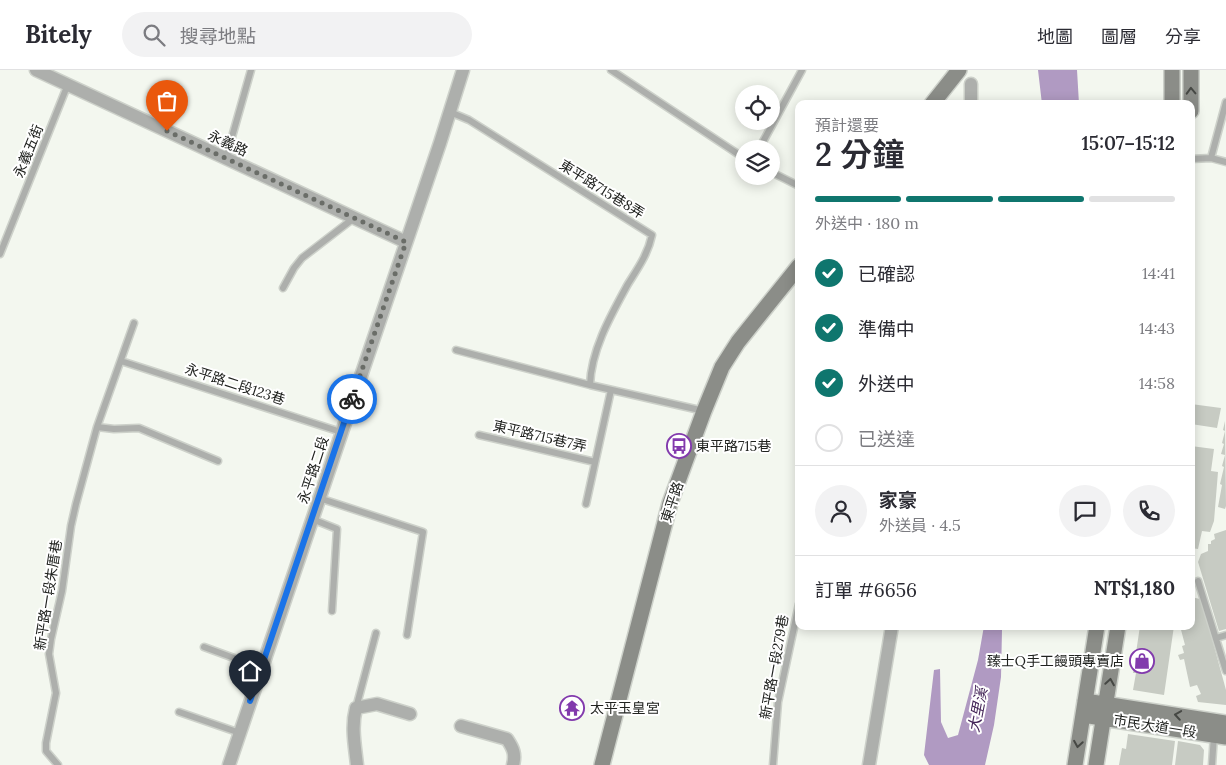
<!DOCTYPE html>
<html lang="zh-TW">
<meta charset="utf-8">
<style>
:root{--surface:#fff;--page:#f2f2f3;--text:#2b2b33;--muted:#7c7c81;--line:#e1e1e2;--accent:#0f766e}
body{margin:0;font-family:Lora,"Noto Sans TC",serif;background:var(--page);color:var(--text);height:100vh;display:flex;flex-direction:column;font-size:19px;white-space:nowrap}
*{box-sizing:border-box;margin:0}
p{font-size:16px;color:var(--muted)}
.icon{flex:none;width:28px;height:28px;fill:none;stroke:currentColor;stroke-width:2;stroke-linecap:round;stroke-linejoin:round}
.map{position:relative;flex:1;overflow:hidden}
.drawer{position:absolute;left:795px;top:30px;width:400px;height:530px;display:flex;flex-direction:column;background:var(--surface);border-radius:10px;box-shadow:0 2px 12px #0003}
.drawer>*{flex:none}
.tools{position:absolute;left:735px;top:15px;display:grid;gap:10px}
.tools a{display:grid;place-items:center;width:45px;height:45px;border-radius:50%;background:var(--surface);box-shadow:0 2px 12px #0003;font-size:25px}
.pin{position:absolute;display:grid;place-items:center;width:42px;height:42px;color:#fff;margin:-51px -21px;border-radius:50% 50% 50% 0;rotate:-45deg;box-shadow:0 0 5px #0007}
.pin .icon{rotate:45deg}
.courier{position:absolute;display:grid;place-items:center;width:50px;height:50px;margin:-25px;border:4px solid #1a73e8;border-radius:50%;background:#fff;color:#222;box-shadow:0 1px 6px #0007}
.headline em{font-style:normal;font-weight:600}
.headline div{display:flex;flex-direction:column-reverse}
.headline{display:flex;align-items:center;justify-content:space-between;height:85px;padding:0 20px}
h1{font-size:32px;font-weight:600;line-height:38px}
.bar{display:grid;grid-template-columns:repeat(4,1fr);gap:8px 5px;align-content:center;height:60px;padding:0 20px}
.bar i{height:6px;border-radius:4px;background:var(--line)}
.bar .selected{background:var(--accent)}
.bar p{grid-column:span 4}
.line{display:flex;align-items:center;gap:12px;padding:0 20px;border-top:1px solid var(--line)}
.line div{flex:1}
.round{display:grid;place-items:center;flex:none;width:52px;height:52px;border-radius:26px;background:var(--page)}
ol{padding:0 20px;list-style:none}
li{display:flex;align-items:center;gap:15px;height:55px}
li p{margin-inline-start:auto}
li .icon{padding:5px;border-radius:50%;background:var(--accent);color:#fff;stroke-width:4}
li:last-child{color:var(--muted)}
li i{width:28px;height:28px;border:2px solid var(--line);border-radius:50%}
header{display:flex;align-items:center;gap:30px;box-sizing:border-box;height:70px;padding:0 25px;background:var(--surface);border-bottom:1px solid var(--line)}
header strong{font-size:24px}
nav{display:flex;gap:28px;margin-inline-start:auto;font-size:18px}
.search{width:350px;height:45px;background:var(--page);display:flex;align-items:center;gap:12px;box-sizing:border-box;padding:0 18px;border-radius:28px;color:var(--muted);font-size:19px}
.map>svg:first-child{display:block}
.water{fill:#b09ac2}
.building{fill:#c7cbc3}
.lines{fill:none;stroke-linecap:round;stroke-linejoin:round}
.lane-casing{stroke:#cdd1ca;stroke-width:9}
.street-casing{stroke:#cdd1ca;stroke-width:15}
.secondary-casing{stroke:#cdd1ca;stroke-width:18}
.lane{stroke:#adafac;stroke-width:6}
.street{stroke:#adafac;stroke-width:12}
.secondary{stroke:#8b8d88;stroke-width:15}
.oneway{stroke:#464844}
.done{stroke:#6a6d68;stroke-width:5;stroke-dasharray:0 9}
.route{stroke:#1a73e8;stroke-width:6}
.labels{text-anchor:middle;stroke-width:4;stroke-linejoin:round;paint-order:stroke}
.street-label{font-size:14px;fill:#212320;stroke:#fff}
.poi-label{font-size:14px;fill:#212320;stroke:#fff;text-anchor:start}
.water-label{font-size:15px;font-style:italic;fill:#432457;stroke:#fff}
</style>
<header>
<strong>Bitely</strong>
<div class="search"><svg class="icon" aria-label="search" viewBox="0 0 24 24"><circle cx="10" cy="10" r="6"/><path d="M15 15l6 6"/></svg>搜尋地點</div>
<nav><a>地圖</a><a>圖層</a><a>分享</a></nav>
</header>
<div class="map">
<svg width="1226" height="695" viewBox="0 0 1226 695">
<rect width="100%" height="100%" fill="#f3f7ef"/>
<path class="water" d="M1038,0h39l2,34h-37z
M984,556h22l-4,4 -1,47 -7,48 -9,40h-56l-5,-10 10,-85 6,-1 1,53 7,16 10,-3 20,-75z"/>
<path class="building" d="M1191,334l30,4 -4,20 -26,-4z
M1225,351l1,85 -1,3 -7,-2 4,-22 -2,-1 4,-17 -2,-1 3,-11 -4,-1 3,-10 -2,-1 3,-12 -2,-1z
M1191,376l23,3 -3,22 7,1 -4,49 -4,11 -8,-1 -4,18 -7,-1z
M1226,460v99l-7,2 -21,-69 3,-8 7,-3v-7h3v-3l4,-2 -1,-5z
M1191,527l9,2 2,3 24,88v15l-28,-3 -2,-6 5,-2 -4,-9 -7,2 -6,-28 -4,1 -2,-5 6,-2 -2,-7 3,-1 -5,-19h11z
M1140,556h34l-10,69 -31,-5 3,-17h-3z
M1128,664l47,7 -3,24h-53l3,-17 4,1z
M1178,671l22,4 4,5 -1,15h-28z"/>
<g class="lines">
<defs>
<path id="lane" d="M611,0l133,88
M450,42l19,8 183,115c-4,19 -14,33 -24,49 -17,31 -37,66 -38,101
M759,79l43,-79
M226,88l25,-88
M1211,88l15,-56
M1191,89l20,-1 15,4
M771,102l28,14
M0,184l68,-170
M283,218l11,-20 8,-10 52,-40
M456,280l134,35 114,26
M121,291l220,71
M97,357l17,2 25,-1 79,33
M479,365l116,27
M319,428l104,34 -16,103
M586,434l25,-114
M312,449l25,10 -5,82
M1198,511l28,90
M1216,568l10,-3
M204,577l57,21
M356,638l20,-75
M179,642l61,21
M58,695l-12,-14v-8l10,-50 -7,-39 2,-15 11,-48 9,-65 5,-22 21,-77 37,-104
M773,695l5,-63 21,-98
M1212,695l2,-30"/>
<path id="street" d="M36,0l370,172
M971,34v-20
M461,656l46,13c6,9 9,15 6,26
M229,695l211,-622 23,-73
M357,695c-2,-19 -6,-38 -1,-57l21,-4 33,10
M869,695l23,-139"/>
<path id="secondary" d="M1172,0v34
M1191,0v41
M932,34l27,-34
M1085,631l141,22
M1083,645l143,22
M602,695l68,-262 34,-92 18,-44 16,-25 61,-76
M1075,695l22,-139
M1096,695l22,-139"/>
</defs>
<use href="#lane" class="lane-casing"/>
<use href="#street" class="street-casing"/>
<use href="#secondary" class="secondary-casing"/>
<use href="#lane" class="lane"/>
<use href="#street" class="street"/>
<use href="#secondary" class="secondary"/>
</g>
<defs><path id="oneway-chevron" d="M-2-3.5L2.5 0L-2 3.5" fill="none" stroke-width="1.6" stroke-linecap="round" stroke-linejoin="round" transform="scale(1.25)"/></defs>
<g class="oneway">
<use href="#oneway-chevron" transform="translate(1191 21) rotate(-92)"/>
<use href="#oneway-chevron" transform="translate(1110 612) rotate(-81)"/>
<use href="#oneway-chevron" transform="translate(1178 645) rotate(-171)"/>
<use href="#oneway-chevron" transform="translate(1078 674) rotate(99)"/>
</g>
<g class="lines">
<path class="done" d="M167,61l239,111 -54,157"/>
<path class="route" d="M250,631l102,-302"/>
</g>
<defs>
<symbol id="bus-ring" viewBox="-11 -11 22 22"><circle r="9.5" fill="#fff" stroke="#823aad" stroke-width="1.5"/><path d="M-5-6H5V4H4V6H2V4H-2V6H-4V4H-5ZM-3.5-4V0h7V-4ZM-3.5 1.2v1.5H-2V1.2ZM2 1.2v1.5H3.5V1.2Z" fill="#823aad"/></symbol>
<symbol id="shop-ring" viewBox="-11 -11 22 22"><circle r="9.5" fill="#fff" stroke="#823aad" stroke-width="1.5"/><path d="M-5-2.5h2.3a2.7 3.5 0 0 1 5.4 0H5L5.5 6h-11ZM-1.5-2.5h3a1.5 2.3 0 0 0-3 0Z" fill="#823aad"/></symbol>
<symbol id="temple-ring" viewBox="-11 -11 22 22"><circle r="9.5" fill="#fff" stroke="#823aad" stroke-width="1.5"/><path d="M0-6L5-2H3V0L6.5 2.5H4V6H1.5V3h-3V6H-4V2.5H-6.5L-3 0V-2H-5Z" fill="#823aad"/></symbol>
</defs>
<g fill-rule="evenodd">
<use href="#bus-ring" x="665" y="362" width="28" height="28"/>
<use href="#shop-ring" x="1128" y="577" width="28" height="28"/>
<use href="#temple-ring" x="558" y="624" width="28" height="28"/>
</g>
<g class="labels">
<g class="street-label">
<text transform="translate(228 73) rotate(25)" y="5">永義路</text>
<text transform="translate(28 81) rotate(-68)" y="5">永義五街</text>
<text transform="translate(602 119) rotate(32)" y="5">東平路715巷8弄</text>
<text transform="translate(235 314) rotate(18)" y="5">永平路二段123巷</text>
<text transform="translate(540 366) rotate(13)" y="5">東平路715巷7弄</text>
<text transform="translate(313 400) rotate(-72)" y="5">永平路二段</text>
<text transform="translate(672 432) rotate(-72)" y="5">東平路</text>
<text transform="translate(48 525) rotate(-81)" y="5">新平路一段朱厝巷</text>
<text transform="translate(774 597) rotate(-80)" y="5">新平路一段279巷</text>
<text transform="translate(1155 656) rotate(9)" y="5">市民大道一段</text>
</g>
<g class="poi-label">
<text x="696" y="381">東平路715巷</text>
<text x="1124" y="596" text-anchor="end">臻士Q手工饅頭專賣店</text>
<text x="590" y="643">太平玉皇宮</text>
</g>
<g class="water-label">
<text transform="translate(978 640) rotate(-79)" y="5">大里溪</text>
</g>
</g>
</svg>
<div class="tools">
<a><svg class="icon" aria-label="locate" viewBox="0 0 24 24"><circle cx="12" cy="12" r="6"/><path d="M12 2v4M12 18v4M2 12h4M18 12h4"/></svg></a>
<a><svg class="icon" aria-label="layers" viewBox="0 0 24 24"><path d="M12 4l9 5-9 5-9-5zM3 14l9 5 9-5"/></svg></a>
</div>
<div class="pin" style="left:167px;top:61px;background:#ea580c"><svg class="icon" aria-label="bag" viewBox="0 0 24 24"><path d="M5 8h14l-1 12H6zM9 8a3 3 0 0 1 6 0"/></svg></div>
<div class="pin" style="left:250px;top:631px;background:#1f2937"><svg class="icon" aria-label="home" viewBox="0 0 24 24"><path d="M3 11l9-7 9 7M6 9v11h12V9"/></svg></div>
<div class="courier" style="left:352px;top:329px"><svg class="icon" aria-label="bike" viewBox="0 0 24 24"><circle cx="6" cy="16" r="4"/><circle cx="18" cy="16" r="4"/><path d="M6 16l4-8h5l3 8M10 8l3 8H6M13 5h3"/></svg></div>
<section class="drawer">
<div class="headline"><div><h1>2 分鐘</h1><p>預計還要</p></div><em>15:07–15:12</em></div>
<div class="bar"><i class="selected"></i><i class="selected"></i><i class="selected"></i><i></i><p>外送中 · 180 m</p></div>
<ol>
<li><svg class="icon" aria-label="check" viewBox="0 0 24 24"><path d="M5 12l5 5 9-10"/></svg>已確認<p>14:41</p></li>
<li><svg class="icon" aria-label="check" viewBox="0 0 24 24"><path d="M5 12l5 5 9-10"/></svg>準備中<p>14:43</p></li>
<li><svg class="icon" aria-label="check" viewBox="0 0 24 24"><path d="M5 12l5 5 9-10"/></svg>外送中<p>14:58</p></li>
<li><i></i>已送達</li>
</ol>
<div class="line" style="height:90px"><a class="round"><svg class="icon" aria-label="person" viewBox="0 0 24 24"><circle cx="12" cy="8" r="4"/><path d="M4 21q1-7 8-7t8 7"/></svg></a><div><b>家豪</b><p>外送員 · 4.5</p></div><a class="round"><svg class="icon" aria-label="chat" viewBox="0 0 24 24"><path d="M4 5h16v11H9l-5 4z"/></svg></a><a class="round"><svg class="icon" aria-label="phone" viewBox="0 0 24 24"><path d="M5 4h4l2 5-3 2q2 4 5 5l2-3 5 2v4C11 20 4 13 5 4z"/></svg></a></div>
<div class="line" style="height:65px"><div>訂單 #6656</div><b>NT$1,180</b></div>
</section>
</div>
